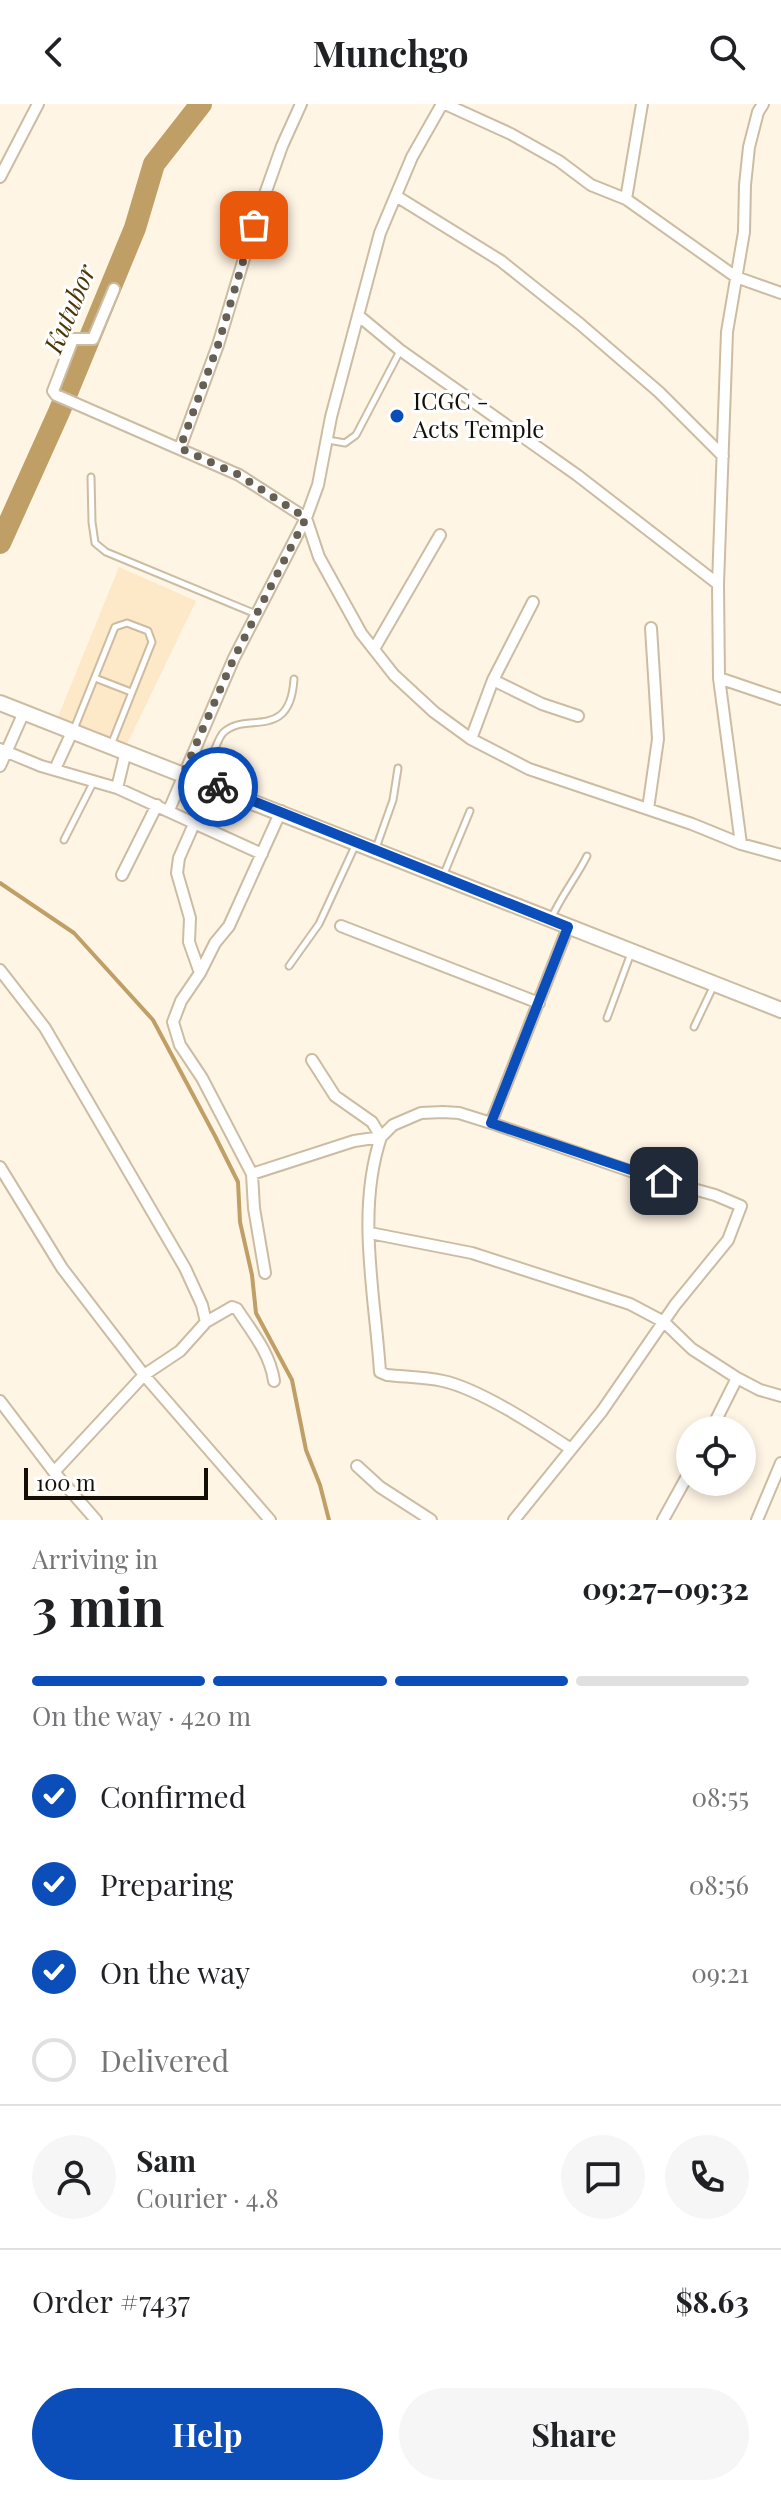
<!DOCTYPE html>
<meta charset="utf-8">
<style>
:root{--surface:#fff;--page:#f6f6f6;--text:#202124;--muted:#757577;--line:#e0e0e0;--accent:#0b4eb9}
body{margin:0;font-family:"Playfair Display",serif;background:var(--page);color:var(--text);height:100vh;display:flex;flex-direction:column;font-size:30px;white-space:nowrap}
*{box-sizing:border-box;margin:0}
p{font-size:26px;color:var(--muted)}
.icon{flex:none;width:44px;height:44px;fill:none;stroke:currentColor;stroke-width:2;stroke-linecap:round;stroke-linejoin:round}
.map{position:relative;height:1416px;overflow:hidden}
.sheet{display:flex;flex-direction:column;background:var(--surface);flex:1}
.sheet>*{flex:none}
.tools{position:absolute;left:676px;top:1312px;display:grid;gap:16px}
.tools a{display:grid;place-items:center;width:80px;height:80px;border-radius:50%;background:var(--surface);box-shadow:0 4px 12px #0003;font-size:40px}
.scale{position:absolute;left:24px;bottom:20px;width:184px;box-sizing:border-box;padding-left:8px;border:4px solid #140f06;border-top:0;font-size:22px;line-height:28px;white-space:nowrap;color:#140f06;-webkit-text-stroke:6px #fff;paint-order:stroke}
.pin{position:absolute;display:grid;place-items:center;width:68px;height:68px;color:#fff;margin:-34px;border-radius:16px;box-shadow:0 4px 12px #0006}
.courier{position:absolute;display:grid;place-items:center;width:80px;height:80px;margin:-40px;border:6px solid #0b4eb9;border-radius:50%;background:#fff;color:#222;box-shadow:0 2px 10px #0007}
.headline em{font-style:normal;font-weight:700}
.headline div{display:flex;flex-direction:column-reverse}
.headline{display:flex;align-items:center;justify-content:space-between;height:136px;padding:0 32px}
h1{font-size:52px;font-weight:700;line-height:60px}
.bar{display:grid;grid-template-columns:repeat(4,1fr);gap:12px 8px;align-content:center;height:96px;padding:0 32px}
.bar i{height:10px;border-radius:6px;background:var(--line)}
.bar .current{background:var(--accent)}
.bar p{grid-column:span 4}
.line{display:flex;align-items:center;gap:20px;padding:0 32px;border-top:2px solid var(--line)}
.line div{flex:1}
.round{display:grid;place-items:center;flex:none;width:84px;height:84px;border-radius:42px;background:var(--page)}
ol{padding:0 32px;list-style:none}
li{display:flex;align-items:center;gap:24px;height:88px}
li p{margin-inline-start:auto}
li .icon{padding:8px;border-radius:50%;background:var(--accent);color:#fff;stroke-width:4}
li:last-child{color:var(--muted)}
li i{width:44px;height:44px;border:4px solid var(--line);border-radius:50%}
.action{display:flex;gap:16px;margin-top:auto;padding:16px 32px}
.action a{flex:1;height:92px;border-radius:48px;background:var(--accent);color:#fff;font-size:32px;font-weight:700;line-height:92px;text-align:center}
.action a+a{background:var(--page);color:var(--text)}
header{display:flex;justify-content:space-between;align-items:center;height:104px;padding:0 32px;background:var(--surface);font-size:36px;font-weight:700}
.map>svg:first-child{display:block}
.built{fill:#fde8c7}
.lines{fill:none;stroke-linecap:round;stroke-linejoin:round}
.stream{stroke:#c09f66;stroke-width:4}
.river{stroke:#c09f66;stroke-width:22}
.service-casing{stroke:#ccbca2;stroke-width:9}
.minor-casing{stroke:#ccbca2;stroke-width:14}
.secondary-casing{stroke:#ccbca2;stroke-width:18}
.service{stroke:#fff;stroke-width:5}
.minor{stroke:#fff;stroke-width:10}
.secondary{stroke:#fff;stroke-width:14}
.done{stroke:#666054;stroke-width:8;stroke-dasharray:0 14.4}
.route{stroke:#0b4eb9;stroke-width:10}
.poi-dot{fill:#0b4eb9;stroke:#fff;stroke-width:3}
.labels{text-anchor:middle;stroke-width:6;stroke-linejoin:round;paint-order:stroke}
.poi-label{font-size:24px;fill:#140f06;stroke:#fff;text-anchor:start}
.water-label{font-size:26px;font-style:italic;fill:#4d3605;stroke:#fff}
</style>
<header><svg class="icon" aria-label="back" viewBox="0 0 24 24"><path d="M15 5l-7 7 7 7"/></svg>Munchgo<svg class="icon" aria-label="search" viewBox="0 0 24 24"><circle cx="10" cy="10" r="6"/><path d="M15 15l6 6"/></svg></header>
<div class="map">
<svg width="781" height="1416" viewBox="0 0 781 1416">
<rect width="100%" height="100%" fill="#fff5e5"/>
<path class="built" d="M119,463l77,34 -70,145 -68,-29z"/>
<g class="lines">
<path class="stream" d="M0,779l74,50 79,87 62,116 23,46 2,40 12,53 4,38 36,67 14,70 14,35 9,35"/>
<path class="river" d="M0,439l59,-131 76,-184 19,-64 47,-60"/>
<defs>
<path id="service" d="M328,336l17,3 11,-8 44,-84
M91,373l1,45 3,21 11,9 150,62
M95,574l36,14
M74,625l41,-102 12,-4 21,8 4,11 -41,103
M204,676c4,-11 12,-39 19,-47 22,-23 67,10 71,-54
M64,736l29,-57
M376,744l17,-48 5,-32
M443,772l27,-65
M551,815c10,-23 25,-41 36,-63
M289,862l30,-42 36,-78
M607,914l24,-65
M694,923l20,-42"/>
<path id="minor" d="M445,0l66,30 48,27 32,24 35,14 110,78 45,16
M0,73l38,-73
M396,92l105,65 79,63 79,68 64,64
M626,95l16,-95
M114,185l-21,50h-20l-20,52 3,4 183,80 67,43 13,39 42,76 33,42 40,37 37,27 58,30 163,55 49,20 40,11
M359,212l41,34 177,125 141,109
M180,344l38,-103 36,-120 28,-79 19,-42
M374,545l66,-114
M719,574l62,21
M493,576l49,24 36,12
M471,635l22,-59 40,-78
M0,645l41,17 76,22 9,-37
M0,662l24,-54
M55,665l18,-39
M117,684l145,66
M648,705l10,-70 -7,-111
M169,706l65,-152 72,-140 12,-33 13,-68 49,-184 32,-76 30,-53
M194,720l-15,34 -2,15 13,45 -1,24 11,31
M741,740l-22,-166 -1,-94 9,-252 17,-100 1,-47 4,-38 9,-35 5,-8
M122,771l35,-70
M341,822l198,77
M0,866l45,58 140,240 17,37 4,17
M312,956l23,36 37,26 9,15c-25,74 -6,158 -1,235l7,3c19,2 38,2 56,6 37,8 96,47 128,68
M491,1019l77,-196
M0,1063l62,101 82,107 126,145
M252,1070l102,-33 27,-4 12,-12 28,-12 22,-1 16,1 32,10 148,51 76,21 26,11 -13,34 -53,65 -73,106 -88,109
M370,1129l102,20 158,51 34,18 28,27 45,29 23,12 21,6
M265,1169l-11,-65 -2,-34 -50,-96 -22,-33 -7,-23 8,-21 19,-28 15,-30 14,-17 52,-115
M0,1297l54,71 42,48
M711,1326l26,-52
M357,1362l23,21 51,33
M54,1368l90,-97 36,-24 26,-29 26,-15 5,2c15,23 33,44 37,72
M663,1416l27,-49
M757,1416l24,-57"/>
<path id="secondary" d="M0,599l781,307"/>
</defs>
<use href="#service" class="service-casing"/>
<use href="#minor" class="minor-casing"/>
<use href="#secondary" class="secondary-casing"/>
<use href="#service" class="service"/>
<use href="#minor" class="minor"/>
<use href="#secondary" class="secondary"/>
</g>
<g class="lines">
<path class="done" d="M218,683l-35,-13 51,-116 72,-140 -67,-43 -59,-27 38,-103 36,-120"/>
<path class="route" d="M218,683l350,140 -77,196 173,58"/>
</g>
<circle class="poi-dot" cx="397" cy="312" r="8"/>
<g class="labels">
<g class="poi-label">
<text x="413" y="306">ICGC -<tspan x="413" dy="28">Acts Temple</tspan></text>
</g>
<g class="water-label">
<text transform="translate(70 205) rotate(-67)" y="9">Kutubor</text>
</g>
</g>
</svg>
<div class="tools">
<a><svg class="icon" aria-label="locate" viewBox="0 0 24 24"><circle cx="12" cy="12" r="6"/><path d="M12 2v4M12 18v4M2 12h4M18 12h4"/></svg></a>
</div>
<div class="scale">100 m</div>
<div class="pin" style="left:254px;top:121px;background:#ea580c"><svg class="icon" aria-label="bag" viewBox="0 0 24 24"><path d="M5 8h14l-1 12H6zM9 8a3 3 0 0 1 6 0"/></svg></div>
<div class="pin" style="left:664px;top:1077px;background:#1f2937"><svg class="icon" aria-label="home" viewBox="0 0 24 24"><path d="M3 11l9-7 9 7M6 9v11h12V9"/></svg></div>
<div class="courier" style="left:218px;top:683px"><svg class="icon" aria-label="bike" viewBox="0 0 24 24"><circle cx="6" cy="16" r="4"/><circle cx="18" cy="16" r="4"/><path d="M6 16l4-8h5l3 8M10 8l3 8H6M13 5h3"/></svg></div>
</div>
<section class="sheet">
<div class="headline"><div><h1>3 min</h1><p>Arriving in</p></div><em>09:27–09:32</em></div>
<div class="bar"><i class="current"></i><i class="current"></i><i class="current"></i><i></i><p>On the way · 420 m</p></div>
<ol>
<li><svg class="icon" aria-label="check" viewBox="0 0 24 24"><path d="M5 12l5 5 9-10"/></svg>Confirmed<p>08:55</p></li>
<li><svg class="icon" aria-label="check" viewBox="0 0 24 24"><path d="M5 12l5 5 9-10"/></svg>Preparing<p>08:56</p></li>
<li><svg class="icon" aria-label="check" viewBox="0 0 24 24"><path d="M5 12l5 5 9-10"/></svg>On the way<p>09:21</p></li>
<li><i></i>Delivered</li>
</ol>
<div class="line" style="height:144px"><a class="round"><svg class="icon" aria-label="person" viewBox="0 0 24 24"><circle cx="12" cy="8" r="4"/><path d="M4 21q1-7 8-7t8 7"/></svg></a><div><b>Sam</b><p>Courier · 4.8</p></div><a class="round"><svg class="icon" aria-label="chat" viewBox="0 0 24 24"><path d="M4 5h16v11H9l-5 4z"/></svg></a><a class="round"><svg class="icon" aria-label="phone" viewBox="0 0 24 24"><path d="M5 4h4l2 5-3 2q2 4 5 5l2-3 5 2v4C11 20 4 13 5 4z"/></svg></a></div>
<div class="line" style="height:104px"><div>Order #7437</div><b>$8.63</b></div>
<div class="action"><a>Help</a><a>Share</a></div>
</section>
